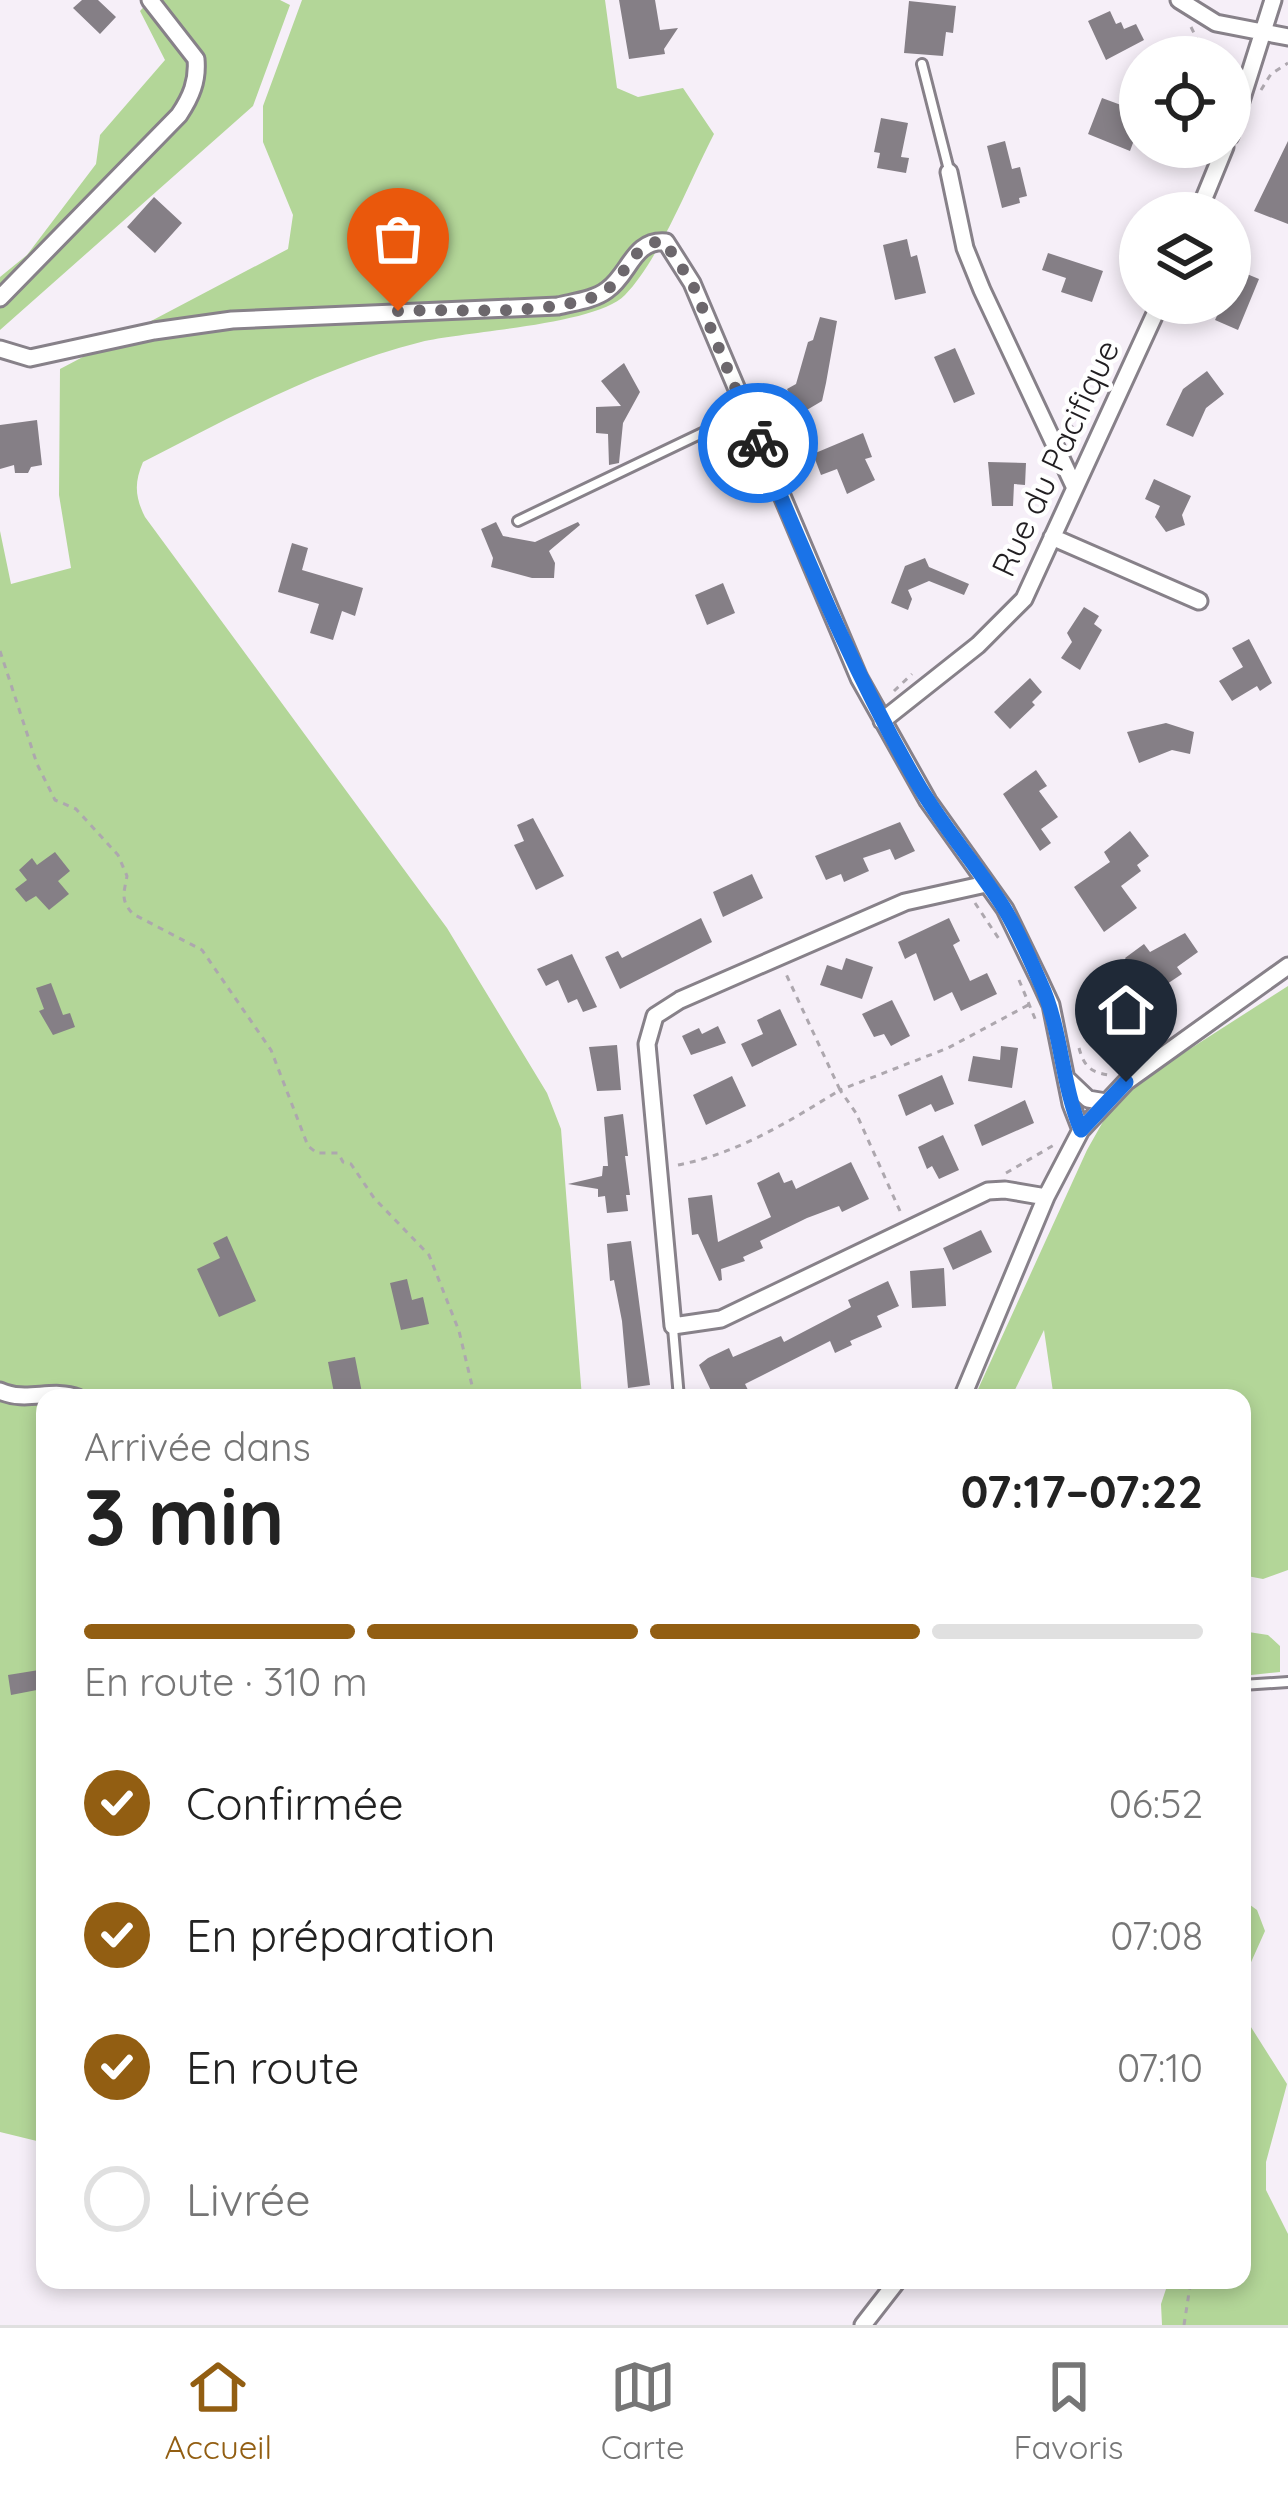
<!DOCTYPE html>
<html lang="fr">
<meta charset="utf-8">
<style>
:root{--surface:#fff;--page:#f2f2f2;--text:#222;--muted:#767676;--line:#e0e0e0;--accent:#925e12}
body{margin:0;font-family:Quicksand,sans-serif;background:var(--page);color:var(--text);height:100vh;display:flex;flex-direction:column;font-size:45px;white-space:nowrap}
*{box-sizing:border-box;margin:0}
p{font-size:39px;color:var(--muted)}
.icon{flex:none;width:66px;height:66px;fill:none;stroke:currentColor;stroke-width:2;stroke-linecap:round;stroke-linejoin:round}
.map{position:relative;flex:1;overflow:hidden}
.panel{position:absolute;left:36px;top:1389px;width:1215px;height:900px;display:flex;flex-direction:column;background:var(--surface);border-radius:24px;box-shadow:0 6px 18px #0003}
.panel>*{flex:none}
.controls{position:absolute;left:1119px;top:36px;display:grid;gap:24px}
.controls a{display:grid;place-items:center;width:132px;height:132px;border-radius:50%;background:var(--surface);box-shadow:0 6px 18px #0003;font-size:60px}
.pin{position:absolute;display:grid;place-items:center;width:102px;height:102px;color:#fff;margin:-123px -51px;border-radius:50% 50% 50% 0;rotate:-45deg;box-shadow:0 0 12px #0007}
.pin .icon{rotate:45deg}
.courier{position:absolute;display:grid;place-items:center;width:120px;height:120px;margin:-60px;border:9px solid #1a73e8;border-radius:50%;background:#fff;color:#222;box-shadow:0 3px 15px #0007}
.head em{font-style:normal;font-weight:800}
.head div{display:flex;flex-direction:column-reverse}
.head{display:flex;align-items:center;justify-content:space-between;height:204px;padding:0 48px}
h1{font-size:78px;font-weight:800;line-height:90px}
.bar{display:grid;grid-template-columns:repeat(4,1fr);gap:18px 12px;align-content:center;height:144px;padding:0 48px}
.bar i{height:15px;border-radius:9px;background:var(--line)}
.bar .active{background:var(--accent)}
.bar p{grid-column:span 4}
ol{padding:0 48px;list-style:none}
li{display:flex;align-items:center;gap:36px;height:132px}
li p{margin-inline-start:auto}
li .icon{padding:12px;border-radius:50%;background:var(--accent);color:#fff;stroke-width:4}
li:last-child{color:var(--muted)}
li i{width:66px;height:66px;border:6px solid var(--line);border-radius:50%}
.menu{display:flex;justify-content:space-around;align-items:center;height:168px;border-top:3px solid var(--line);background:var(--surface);font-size:33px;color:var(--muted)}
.menu a{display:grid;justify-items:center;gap:6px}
.menu .active{color:var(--accent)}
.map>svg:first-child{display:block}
.green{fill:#b3d698}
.building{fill:#857f86}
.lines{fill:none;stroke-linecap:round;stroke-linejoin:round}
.service-casing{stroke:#878189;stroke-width:14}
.minor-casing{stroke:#878189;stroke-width:21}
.path{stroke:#ada7ae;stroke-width:3;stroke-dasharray:6 6;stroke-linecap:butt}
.service{stroke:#fff;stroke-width:8}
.minor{stroke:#fff;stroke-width:15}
.done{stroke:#6c676c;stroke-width:12;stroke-dasharray:0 21.6}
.route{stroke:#1a73e8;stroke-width:15}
.labels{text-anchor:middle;stroke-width:9;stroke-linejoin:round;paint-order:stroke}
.street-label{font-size:33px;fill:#211e21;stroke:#fff}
</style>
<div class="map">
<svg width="1288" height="2325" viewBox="0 0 1288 2325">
<rect width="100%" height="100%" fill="#f6eff8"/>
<path class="green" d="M150,0h130l10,5 -37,101 -253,224v-53l27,-22 69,-91 4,-29 65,-75 -25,-49z
M302,0h303l12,88 21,9 45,-9 31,46c-24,46 -54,125 -89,161 -29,30 -158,36 -204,47 -97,24 -190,75 -278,120 -9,21 -8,35 2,55l302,411 100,165 14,36 21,269h-537v745l-45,-11v-1601l11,53 60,-16 -12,-73 1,-126 228,-120 5,-34 -30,-73v-36z
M1288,986v584l-25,9 -21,-4v-177l-189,-6 -9,-62 -33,68h-37l113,-248 22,-39 34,-32z
M1242,1631l26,4 12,11v26l-38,4z
M1242,1899l15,11 8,21 -17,38 -4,47 43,68 -21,78v28l22,44v91h-126l-1,-21 8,-24h73z"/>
<path class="building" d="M82,0h16l18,17 -16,17 -27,-26z
M619,0h36l5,30 18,-2 -14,21 1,5 -36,5z
M909,1l47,5 -3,27 -7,-1 -3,24 -39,-3z
M1110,11l6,13 5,-2 3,7 12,-5 8,16 -38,20 -18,-39z
M1102,98l38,14v12l-10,27 -42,-17z
M881,118l27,5 -7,34 8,1 -3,15 -29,-5 3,-15 -6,-1z
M1005,141l7,28 8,-2 7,29 -8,2 1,5 -18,5 -15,-62z
M1288,141v83l-34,-13z
M154,197l28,26 -27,30 -28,-26z
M907,239l4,18 6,-2 9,38 -31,7 -12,-55z
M1048,253l55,18 -11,31 -31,-10 5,-14 -24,-8z
M1230,267l29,12 -21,51 -23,-10 8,-17h7z
M820,317l17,4 -11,62 -4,18 -22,13 -13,-25 9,-5 12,-42 5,-2z
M955,348l20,46 -21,9 -20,-46z
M624,363l16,29 -17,31 -4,40 -10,2 -1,-31 -12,-1v-26l25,-1 -20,-25z
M1207,371l17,23 -18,14 -13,29 -27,-12 17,-36z
M37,420l5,45 -11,2 -3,6h-13l-1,-8 -14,4v-44z
M863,433l9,24 -7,2 10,21 -28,14 -10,-25 -16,6 -8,-21z
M988,462l38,1 -1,22 -11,-1 -1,22h-21z
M1154,479l37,17 -9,19 3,10 -19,7 -11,-15 5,-11 -15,-7z
M496,522l7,14 32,6 43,-20 2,3 -31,26 6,12 -1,15h-22l-41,-11 2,-9 -12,-29z
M292,543l16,5 -6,22 61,18 -8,28 -13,-5 -9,29 -23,-7 9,-29 -41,-12z
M925,558l4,9 40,17 -5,11 -35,-14 -21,9 4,9 -4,11 -17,-7 14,-37z
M723,583l12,30 -28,12 -12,-30z
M1084,607l15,9 -5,8 8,6 -22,40 -19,-12 11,-16 -5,-9z
M1249,639l23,44 -12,8 -3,-5 -25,15 -13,-20 24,-14 -11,-19z
M1030,678l12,14 -10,10 3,3 -25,24 -16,-17z
M1166,723l28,9 -4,22 -18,-4 -33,13 -12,-31z
M1036,770l11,16 -8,5 19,26 -17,12 10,14 -11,8 -37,-57z
M533,818l31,58 -28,14 -22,-45 10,-4 -7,-16z
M900,822l15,29 -20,9 -5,-11 -27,9 6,13 -25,11 -3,-8 -15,6 -11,-24z
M1130,831l19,25 -12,9 4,6 -20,15 16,22 -33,24 -30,-45 36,-25 -6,-10z
M55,852l15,19 -12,10 11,13 -20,16 -13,-14 -10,6 -11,-13 12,-9 -8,-10 13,-12 5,7z
M752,874l11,24 -40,19 -10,-25z
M701,918l11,24 -92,47 -15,-32 13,-6 4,7z
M949,918l11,23 -7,4 17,36 17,-8 10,21 -36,17 -9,-19 -18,9 -18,-48 -11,6 -7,-17z
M1185,933l13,19 -21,15 5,7 -27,18 -18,-26 -5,3 -7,-11 19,-14 6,8z
M572,954l25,53 -14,5 -6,-13 -9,4 -10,-23 -12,6 -9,-17z
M846,958l27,9 -11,32 -42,-14 7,-20 15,5z
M51,983l12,32 7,-2 5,14 -22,8 -14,-24 5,-2 -8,-21z
M892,1000l18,36 -19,10 -7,-12 -10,3 -12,-23z
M780,1009l17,36 -45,22 -11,-23 22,-10 -6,-14z
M718,1026l8,17 -35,12 -9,-19 17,-8 3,6z
M617,1045l4,45 -24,1 -8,-44z
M1001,1046l17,2 -6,40 -44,-7 5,-25 27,4z
M942,1075l12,29 -19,8 -4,-8 -25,12 -8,-21z
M732,1076l14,30 -40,19 -13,-30z
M1025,1100l9,23 -52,23 -8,-21z
M623,1114l5,42h-3l5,39h-4l2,16 -21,2 -2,-17 -7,1v-8l-30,-5 34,-8 1,-10h5l-4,-49z
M943,1135l16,35 -20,9 -7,-13 -5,3 -9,-22z
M851,1162l18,37 -27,13 -3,-6 -32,12 -47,23 3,7 -20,9 2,4 -24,8 1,11 -3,1 -21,-47 -6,1 -4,-37 24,-3 6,47 53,-25 -14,-34 22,-11 5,11 8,-3 4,9z
M981,1230l11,22 -39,18 -10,-22z
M227,1236l29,65 -37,16 -22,-48 23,-11 -7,-15z
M631,1241l19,144 -22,3 -6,-67 -8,-41 -4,1 -3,-37z
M944,1268l2,38 -34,2 -2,-37z
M407,1279l5,21 11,-3 6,27 -28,6 -11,-47z
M888,1281l11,25 -22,10 5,11 -32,14 2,4 -17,8 -5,-12 -85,43 4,8 -11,6h-12l-4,-8 -9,5 -14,-30 9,-7 21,-10 4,9 48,-21 3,6 67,-35 -3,-7z
M355,1357l8,41h-28l-7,-36z
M39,1670l3,19 -31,6 -3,-20z"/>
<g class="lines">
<defs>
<path id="service" d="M922,64l27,106
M518,521l226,-108
M673,1328l6,70
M1242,1685l46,-3"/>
<path id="minor" d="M1179,0l37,23 72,14
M1230,136l43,-136
M949,172l16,76 17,42 93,198
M1198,213l27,-66
M0,298l179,-183c12,-18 19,-34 17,-56l-46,-59
M0,349l30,9 124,-27 78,-11 326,-14c16,-4 36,-6 49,-16 23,-16 26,-51 59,-48l26,41 167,395 69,123 77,108 34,70 12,26 20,99 10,26
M1052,537l147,64
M882,721l96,-76 46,-46 136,-296
M986,884l-81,18 -225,98 -25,16 -8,28 26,282 48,-7 267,-128 17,-1 41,7
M1068,1080l20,19 18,3
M0,1391c26,12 52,-3 78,7
M962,1398l84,-201 35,-67 45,-48 162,-116
M863,2325l35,-45"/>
</defs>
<use href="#service" class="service-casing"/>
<use href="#minor" class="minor-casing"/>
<path class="path" d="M1191,27l15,30
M1261,90l10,-16 17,-11
M1069,430l31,-40
M0,651l37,113 18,36 21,9 42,46 9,21c-3,17 -7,24 6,38l69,36 69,100 37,96 9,7h21l5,9 8,2 23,34 55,57 30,76 16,67
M894,691l18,-17
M975,903l24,36
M1019,980l17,41
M1079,1048c5,18 11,24 29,27
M678,1165c61,-12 110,-43 162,-75l-54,-116
M1006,1173l48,-28
M900,1211l-44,-98 -16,-23 108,-42 82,-44
M1184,2325l7,-45"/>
<use href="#service" class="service"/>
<use href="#minor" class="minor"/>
</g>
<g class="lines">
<path class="done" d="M398,311c64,-3 134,6 196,-14 32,-11 34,-55 70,-56l28,42 66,160"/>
<path class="route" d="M758,443c49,115 95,229 158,338 25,44 61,84 88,127 14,23 25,49 36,74 22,47 21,101 41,148l45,-48"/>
</g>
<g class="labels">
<g class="street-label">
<text transform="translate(1055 458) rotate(-65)" y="12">Rue du Pacifique</text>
</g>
</g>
</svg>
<div class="controls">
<a><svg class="icon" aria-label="locate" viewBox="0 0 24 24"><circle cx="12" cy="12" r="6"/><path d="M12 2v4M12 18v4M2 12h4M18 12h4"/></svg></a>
<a><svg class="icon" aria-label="layers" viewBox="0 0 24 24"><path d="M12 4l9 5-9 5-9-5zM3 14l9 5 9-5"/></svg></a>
</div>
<div class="pin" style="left:398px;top:311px;background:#ea580c"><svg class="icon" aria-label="bag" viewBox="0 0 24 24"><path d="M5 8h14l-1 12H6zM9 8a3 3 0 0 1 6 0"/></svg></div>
<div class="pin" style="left:1126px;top:1082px;background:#1f2937"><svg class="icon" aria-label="home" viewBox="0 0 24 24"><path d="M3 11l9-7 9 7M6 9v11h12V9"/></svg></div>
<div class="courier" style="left:758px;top:443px"><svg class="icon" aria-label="bike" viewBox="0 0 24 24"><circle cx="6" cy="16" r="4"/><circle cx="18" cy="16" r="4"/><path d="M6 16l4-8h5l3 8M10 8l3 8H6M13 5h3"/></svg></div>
<section class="panel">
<div class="head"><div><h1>3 min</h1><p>Arrivée dans</p></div><em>07:17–07:22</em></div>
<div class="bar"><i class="active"></i><i class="active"></i><i class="active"></i><i></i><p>En route · 310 m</p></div>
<ol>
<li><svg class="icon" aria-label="check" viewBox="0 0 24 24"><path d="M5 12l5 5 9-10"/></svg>Confirmée<p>06:52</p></li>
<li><svg class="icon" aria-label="check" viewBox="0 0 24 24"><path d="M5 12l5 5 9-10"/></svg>En préparation<p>07:08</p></li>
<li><svg class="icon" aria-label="check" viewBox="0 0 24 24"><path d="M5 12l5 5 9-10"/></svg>En route<p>07:10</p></li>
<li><i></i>Livrée</li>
</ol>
</section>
</div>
<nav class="menu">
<a class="active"><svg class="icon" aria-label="home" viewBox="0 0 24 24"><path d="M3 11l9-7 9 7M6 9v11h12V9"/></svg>Accueil</a>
<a><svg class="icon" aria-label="map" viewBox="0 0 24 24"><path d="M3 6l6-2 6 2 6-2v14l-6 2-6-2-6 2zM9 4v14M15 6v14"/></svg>Carte</a>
<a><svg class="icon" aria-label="saved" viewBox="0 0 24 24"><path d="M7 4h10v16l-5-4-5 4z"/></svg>Favoris</a>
</nav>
